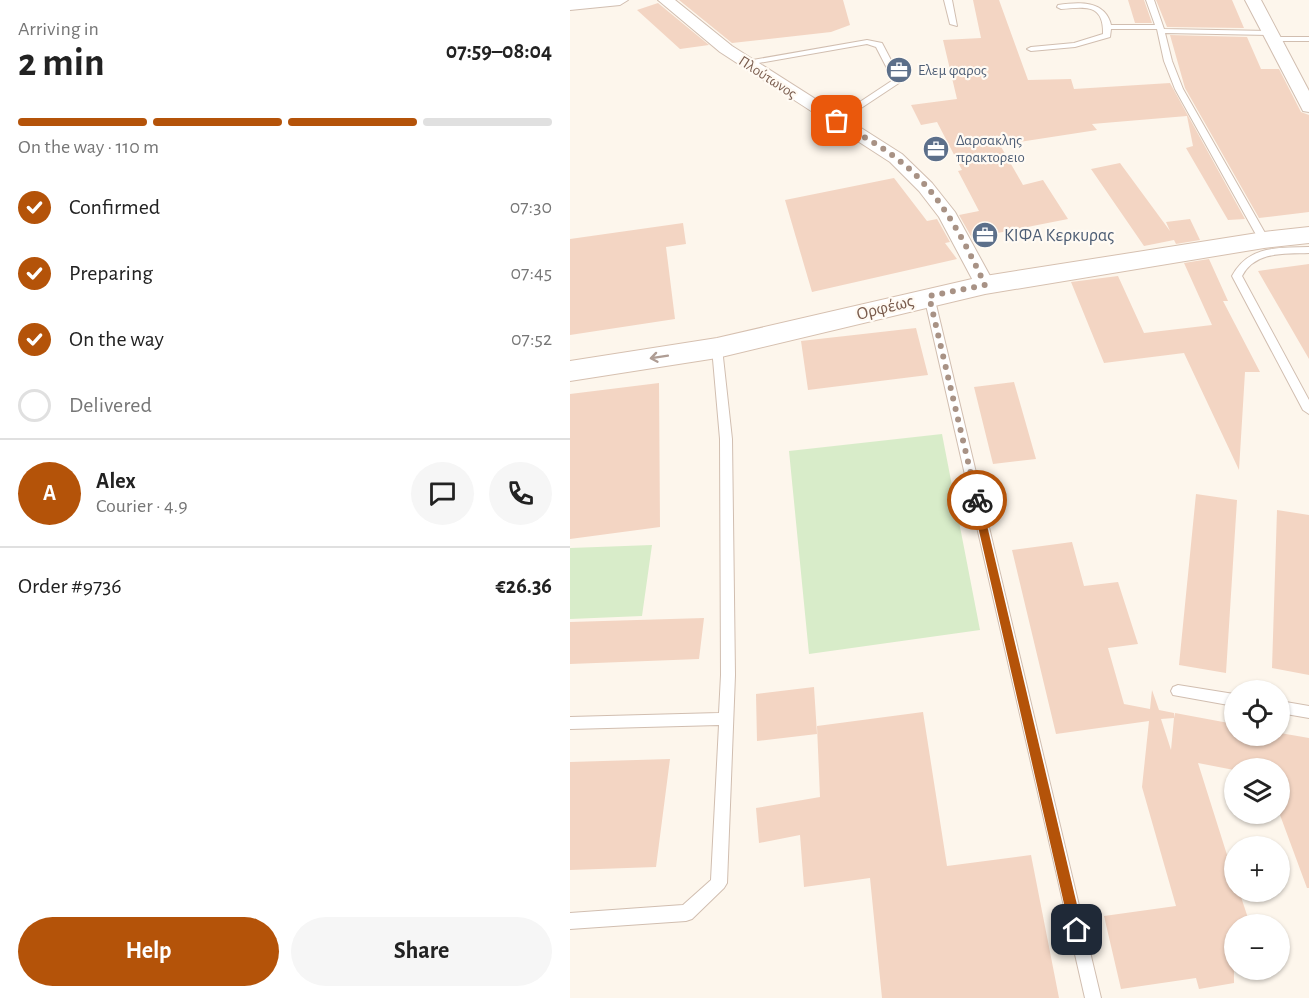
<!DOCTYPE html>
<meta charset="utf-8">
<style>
:root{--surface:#fff;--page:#f6f6f6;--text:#222;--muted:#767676;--line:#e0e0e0;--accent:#b45309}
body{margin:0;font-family:"Alegreya Sans",sans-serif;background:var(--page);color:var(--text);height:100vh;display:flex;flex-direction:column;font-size:22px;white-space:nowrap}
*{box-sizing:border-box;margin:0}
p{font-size:20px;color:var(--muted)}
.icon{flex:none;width:33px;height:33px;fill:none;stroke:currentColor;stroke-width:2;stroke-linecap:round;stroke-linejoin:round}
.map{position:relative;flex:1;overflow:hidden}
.side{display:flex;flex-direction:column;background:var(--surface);width:570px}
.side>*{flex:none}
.buttons{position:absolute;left:654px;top:680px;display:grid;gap:12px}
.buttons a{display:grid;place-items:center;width:66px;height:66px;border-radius:50%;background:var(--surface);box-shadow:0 2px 4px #0004;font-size:30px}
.pin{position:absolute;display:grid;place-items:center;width:51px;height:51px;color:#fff;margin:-26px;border-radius:12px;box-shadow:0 3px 9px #0006}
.courier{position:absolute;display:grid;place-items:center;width:60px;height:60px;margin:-30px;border:4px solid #b45309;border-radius:50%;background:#fff;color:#222;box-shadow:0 2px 8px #0007}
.summary em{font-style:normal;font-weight:700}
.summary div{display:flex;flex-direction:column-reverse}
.summary{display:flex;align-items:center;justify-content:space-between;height:102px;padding:0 18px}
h1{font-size:39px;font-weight:700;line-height:45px}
.bar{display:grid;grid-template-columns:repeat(4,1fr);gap:9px 6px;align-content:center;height:72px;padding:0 18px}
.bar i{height:8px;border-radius:4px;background:var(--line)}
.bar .active{background:var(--accent)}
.bar p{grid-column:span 4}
.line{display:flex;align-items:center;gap:15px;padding:0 18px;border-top:2px solid var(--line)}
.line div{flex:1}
.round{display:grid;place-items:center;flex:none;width:63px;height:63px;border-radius:32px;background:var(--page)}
ol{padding:0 18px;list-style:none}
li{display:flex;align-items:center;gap:18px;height:66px}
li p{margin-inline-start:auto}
li .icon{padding:6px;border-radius:50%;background:var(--accent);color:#fff;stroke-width:4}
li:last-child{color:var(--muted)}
li i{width:33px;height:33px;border:3px solid var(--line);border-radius:50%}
.button{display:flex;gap:12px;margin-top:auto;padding:12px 18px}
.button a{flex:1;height:69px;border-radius:36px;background:var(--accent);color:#fff;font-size:24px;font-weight:700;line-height:69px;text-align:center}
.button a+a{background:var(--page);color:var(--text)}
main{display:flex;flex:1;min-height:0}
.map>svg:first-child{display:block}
.green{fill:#d8ecc9}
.building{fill:#f3d5c3;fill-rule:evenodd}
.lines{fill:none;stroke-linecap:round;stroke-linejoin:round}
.lane-casing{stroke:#d1beb0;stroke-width:2}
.street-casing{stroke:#d1beb0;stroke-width:2}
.secondary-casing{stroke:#d6c0b0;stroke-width:2}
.lane{fill:#fff;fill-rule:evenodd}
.street{fill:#fff;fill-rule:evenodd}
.secondary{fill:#fff;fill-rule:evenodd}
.oneway{stroke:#af9d94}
.route{fill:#b45309}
.done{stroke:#a89285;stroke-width:6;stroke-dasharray:0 10.8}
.labels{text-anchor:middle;stroke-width:4.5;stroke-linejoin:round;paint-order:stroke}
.far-service-label{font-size:15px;fill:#4e5e75;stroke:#fffaf3;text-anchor:start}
.far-street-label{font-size:15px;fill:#7a5c4d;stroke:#fffaf3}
.service-label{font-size:18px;fill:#4e5e75;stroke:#fffaf3;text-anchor:start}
.street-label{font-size:18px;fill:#7a5c4d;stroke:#fffaf3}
</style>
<main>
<section class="side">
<div class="summary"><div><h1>2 min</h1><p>Arriving in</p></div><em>07:59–08:04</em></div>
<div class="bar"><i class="active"></i><i class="active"></i><i class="active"></i><i></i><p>On the way · 110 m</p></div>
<ol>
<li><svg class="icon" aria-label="check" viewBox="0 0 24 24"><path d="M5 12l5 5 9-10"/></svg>Confirmed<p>07:30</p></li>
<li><svg class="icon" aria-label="check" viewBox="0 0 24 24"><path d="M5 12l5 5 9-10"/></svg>Preparing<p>07:45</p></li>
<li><svg class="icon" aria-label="check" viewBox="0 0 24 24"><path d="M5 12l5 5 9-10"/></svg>On the way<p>07:52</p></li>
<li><i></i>Delivered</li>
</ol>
<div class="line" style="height:108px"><b class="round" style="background:var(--accent);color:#fff">A</b><div><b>Alex</b><p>Courier · 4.9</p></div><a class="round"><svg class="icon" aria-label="chat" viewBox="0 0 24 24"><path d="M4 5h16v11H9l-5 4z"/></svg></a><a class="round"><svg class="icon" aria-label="phone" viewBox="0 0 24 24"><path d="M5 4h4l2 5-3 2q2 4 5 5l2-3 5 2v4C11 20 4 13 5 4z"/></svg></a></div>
<div class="line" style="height:78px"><div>Order #9736</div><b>€26.36</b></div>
<div class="button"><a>Help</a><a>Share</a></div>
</section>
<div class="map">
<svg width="739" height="998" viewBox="0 0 739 998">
<rect width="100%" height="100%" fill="#fdf6ec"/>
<path class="green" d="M372,434l38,196 -171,24 -20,-203z
M82,545l-10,71 -72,3v-71z"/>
<path class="building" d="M109,0h164l7,25 -19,7 -99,11z
M403,0h26l29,80 43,-1 3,10 96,-6 75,136 -17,1 -42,-72 7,-2 -6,-30 -95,8 5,6 -97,15 23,40 20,-5 25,39 -96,19 -13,-23 20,-4 -21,-40 4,-1 -25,-48 -16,3 -10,-20 46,-6 -14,-59 38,-2z
M558,0h16l8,23h-17z
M586,0h76l12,28 -77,-1z
M88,3l51,42 -29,4 -43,-39z
M600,35l77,2 14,32h18l22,43 8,3v97l-50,6 -74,-130z
M550,163l50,68 -4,-9 24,-3 10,21 -24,4 -2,-4 -30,6 -53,-77z
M324,178l33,43 10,-2 13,23 -5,1 12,16 -145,33 -27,-92z
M113,223l3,21 -20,3 9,72 -105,16v-96z
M639,259l19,42h-5l37,71h-15l-6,98 -55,-117 -80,10 -33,-81 47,-6 26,57 68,-8 -28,-62z
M739,264v95l-51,-88z
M346,328l12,47 -120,15 -7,-49z
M444,382l22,77 -43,5 -19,-77z
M89,383l1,144 -90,12v-145z
M626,494l41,6 -11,173 -47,-8z
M707,510l32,5v160l-37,-7z
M502,542l12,44 34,-4 20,62 -30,4 16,56 26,5 2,-19 7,20 15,3v5l1,-5 59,11v11h46v-2l29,5v150h-2l-27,-73v-47h-46v2l-36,-7 36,114v14h5l11,33h-16v59l-35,6 -3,-11 -75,11 -17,-73 72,-10 -34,-119 7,-66 -93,13 -44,-184zM604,718l-3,32 -10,-31z
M134,618l-5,41 -129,5v-42z
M244,687l3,47 -60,7 -1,-47z
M353,712l24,154 84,-11 28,143h-177l-12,-120 -66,9 -4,-52 -41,8 -3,-35 64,-11 -3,-71z
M100,759l-14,108 -86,3v-108z"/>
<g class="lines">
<defs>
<path id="lane" d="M374,0h8l5,26 -7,-2z
M576,0h8l10,29 105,2 4,2 -4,2 -104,-2 7,28 11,28 86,151 -2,2h-6l-2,-2 -84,-151 -11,-28 -7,-32h-46l-1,8 -35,10 -44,4 -4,-2 4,-2 43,-4 29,-9c1,-31 -19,-27 -42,-25l-4,-2 1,-2c21,-3 47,-5 53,20h44z
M700,37h39v4h-39z
M297,40l15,3 20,38 -65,43 -3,-1v-4l59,-39 -17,-33 -9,-3 -120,21 -4,-2 4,-2z
M739,247v6c-25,1 -54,-2 -67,23l67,124v14l-6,-4 -71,-134c17,-31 46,-28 77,-29z
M359,293l5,3 167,702h-16l-161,-702z
M147,344l5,4 10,91 3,236 -8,208 -3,5 -32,31 -6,2 -116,8v-16l113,-8 28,-25 8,-155 -149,4v-12l149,-4 2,-38 -1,-236 -8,-91z
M608,685l56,9v12l-61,-11 -2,-4 2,-4z
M710,701l29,5v12l-29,-5z"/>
<path id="street" d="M0,0h58l-8,5 -50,5z
M88,0h17l57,46 170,108 30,29 23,29 40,73 -3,5 -7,1 -7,-1 -39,-73 -20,-26 -29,-29 -170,-110z
M675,0h16l48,91v21l-6,-1 -2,-4z"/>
<path id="secondary" d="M739,227v16l-45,5 -279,46 -268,64 -147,23v-20l147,-23 268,-62 279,-44z"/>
</defs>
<use href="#lane" class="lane-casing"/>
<use href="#street" class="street-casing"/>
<use href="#secondary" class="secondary-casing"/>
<use href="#lane" class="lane"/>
<use href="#street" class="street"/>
<use href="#secondary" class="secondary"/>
</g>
<defs><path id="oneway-shaft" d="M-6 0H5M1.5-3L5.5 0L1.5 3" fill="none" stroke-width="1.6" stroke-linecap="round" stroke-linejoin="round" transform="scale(1.5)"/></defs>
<use class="oneway" href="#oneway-shaft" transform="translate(89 357) rotate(171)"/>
<path class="route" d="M407,496l4,4 102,430 -2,5 -4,2 -5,-2 -2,-5 -98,-430z"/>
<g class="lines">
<path class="done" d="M267,121c20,12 41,23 59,37 43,32 67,80 89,127l-56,11 48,204"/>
</g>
<defs>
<symbol id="office-disc" viewBox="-11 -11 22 22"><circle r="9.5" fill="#5c6f8a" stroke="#fffaf3"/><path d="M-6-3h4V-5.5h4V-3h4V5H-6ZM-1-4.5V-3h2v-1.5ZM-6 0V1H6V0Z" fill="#fff"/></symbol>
</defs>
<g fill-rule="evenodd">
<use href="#office-disc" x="314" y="55" width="30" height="30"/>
<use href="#office-disc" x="351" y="134" width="30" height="30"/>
<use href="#office-disc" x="400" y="220" width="30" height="30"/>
</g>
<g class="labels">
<g class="far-service-label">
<text x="348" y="75">Ελεμ φαρος</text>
<text x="386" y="145">Δαρσακλης<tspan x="386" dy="17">πρακτορειο</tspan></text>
</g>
<g class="far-street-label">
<text transform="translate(198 77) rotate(33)" y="5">Πλούτωνος</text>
</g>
<g class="service-label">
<text x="434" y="241">ΚΙΦΑ Κερκυρας</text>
</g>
<g class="street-label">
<text transform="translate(315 307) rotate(-14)" y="6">Ορφέως</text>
</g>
</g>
</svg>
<div class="buttons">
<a><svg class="icon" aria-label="locate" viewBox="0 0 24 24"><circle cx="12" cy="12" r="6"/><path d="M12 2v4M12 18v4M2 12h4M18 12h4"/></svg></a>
<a><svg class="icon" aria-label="layers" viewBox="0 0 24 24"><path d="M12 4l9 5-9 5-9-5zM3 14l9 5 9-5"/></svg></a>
<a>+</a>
<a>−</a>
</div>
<div class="pin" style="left:267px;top:121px;background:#ea580c"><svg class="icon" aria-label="bag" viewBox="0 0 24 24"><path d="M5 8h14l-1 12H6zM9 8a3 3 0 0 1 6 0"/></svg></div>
<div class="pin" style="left:507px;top:930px;background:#1f2937"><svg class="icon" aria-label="home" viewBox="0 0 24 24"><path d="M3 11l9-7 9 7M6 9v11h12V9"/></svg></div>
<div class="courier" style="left:407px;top:500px"><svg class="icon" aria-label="bike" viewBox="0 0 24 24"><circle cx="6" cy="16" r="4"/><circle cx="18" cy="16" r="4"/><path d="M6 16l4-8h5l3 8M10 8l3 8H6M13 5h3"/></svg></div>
</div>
</main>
